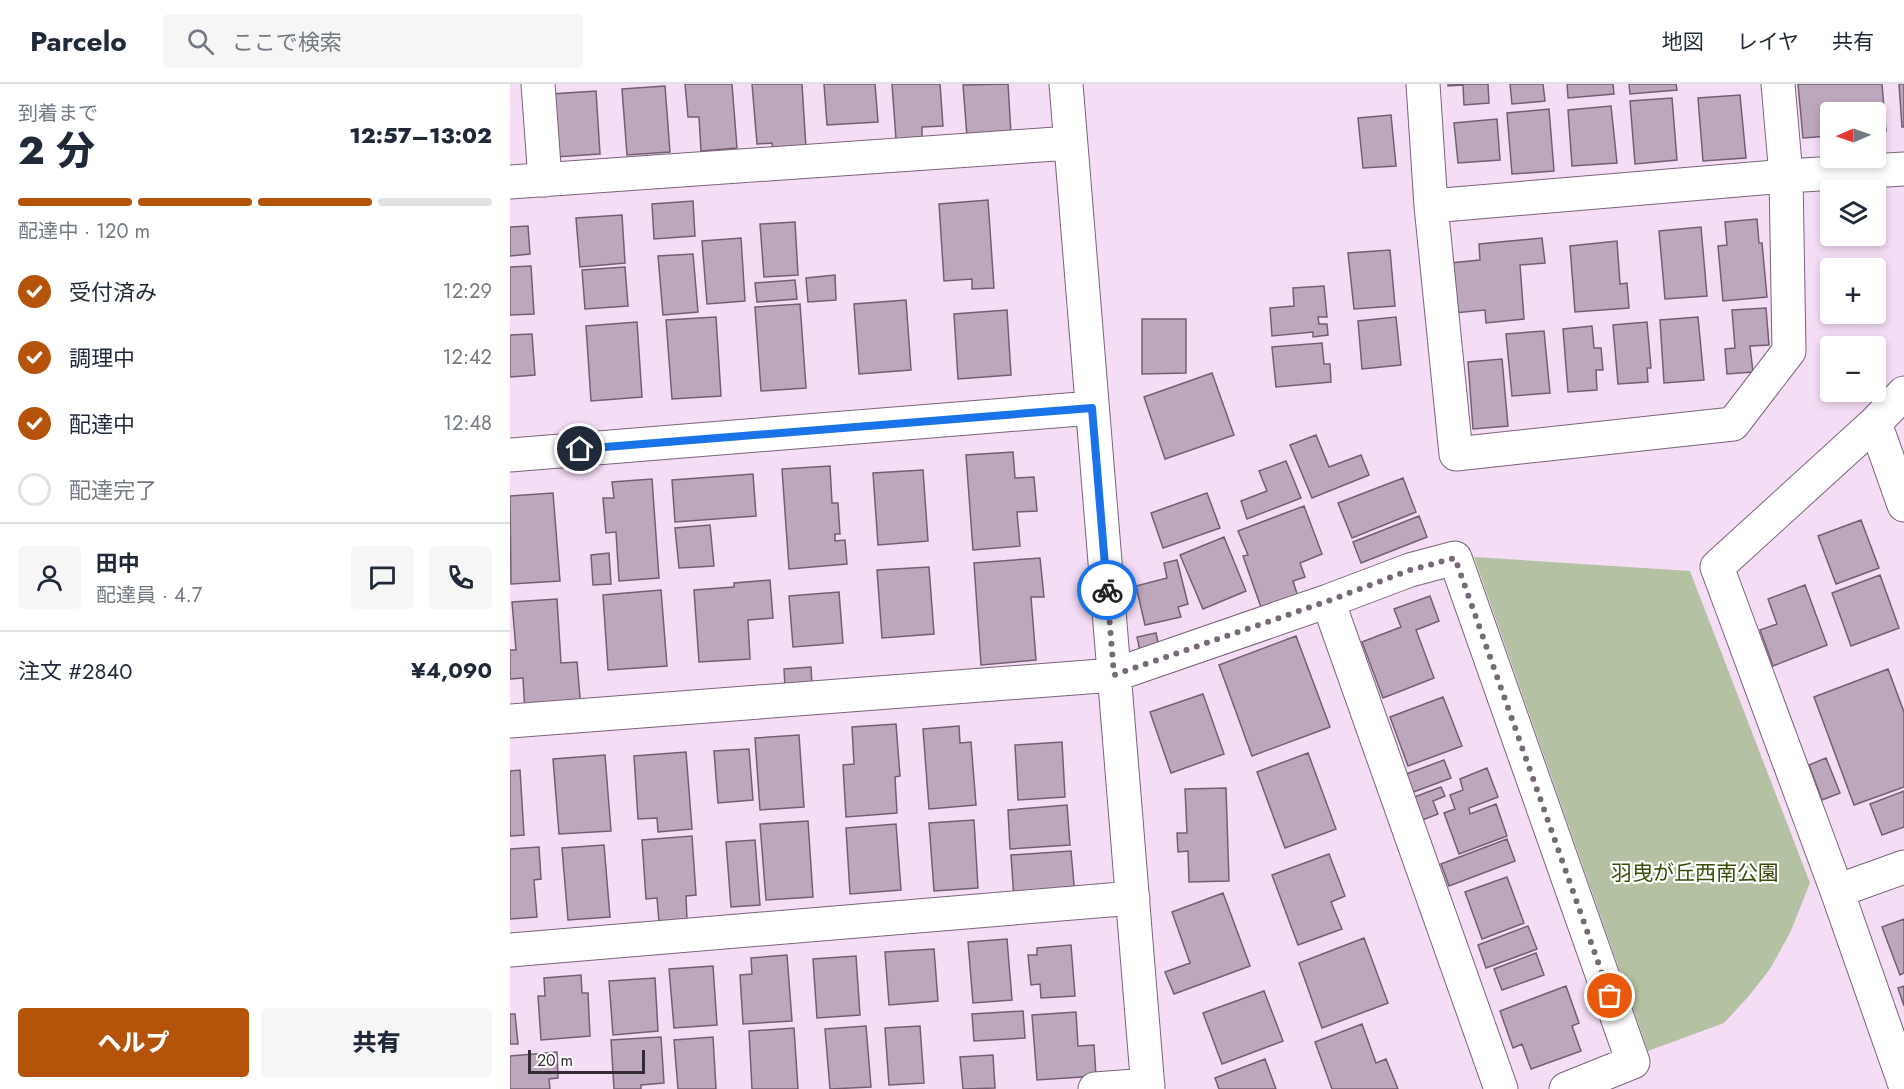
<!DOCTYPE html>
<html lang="ja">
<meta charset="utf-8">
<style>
:root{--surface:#fff;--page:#f6f6f7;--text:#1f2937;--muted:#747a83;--line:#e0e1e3;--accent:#b45309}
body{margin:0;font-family:Jost,"Noto Sans JP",sans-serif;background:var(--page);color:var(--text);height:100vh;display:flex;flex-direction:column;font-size:22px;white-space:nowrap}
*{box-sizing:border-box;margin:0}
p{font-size:20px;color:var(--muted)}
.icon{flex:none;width:33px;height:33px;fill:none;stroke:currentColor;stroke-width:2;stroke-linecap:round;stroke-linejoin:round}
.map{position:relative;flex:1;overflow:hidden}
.sheet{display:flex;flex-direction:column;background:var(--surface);width:510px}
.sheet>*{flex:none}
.needle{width:39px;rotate:268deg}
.tools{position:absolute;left:1310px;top:18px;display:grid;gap:12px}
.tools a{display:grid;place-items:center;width:66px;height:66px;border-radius:6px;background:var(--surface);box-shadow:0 3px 9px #0003;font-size:30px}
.scale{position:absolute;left:18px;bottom:15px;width:117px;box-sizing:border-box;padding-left:6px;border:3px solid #342b34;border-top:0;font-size:16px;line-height:21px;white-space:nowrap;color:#342b34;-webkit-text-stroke:4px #fff;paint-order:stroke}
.pin{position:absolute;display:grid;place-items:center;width:51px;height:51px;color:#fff;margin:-26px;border:3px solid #fff;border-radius:50%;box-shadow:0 2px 6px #0007}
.courier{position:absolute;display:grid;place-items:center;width:60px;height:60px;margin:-30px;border:4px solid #1a73e8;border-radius:50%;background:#fff;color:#222;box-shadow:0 2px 8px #0007}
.headline em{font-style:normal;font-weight:800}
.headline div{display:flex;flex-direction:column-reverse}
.headline{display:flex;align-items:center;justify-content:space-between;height:102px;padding:0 18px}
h1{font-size:39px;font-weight:800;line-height:45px}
.bar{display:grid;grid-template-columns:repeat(4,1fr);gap:9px 6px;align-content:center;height:72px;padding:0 18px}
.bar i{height:8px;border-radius:4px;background:var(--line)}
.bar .current{background:var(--accent)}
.bar p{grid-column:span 4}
.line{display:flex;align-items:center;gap:15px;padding:0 18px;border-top:2px solid var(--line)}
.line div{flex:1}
.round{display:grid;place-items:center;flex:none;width:63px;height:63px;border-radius:6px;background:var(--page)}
ol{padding:0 18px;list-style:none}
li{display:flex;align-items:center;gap:18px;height:66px}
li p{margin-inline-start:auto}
li .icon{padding:6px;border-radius:50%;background:var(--accent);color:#fff;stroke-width:4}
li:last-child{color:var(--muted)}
li i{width:33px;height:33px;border:3px solid var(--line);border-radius:50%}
.button{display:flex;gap:12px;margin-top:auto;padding:12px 18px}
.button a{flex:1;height:69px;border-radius:6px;background:var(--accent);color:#fff;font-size:24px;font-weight:800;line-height:69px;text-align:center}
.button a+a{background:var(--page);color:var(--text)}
header{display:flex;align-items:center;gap:36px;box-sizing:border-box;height:84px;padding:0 30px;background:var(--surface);border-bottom:2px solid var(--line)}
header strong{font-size:28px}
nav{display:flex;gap:33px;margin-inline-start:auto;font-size:21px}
.search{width:420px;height:54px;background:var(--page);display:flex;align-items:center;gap:15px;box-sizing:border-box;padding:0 21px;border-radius:6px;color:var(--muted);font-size:22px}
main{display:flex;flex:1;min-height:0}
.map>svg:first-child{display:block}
.green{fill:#b4c2a3}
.building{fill:#bda7bd;stroke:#735f74;stroke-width:1.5}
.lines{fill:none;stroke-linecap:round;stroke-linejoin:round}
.minor-casing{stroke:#796479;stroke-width:35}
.minor{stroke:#fff;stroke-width:33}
.done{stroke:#786978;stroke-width:6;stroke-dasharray:0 10.8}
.route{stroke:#1a73e8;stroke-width:8}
.labels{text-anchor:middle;stroke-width:4.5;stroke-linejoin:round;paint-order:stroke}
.park-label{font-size:21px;fill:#374e09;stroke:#fff}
</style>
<header>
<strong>Parcelo</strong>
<div class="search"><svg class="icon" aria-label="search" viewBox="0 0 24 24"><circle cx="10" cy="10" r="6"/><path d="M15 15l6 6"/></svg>ここで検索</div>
<nav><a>地図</a><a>レイヤ</a><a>共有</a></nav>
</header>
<main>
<section class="sheet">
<div class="headline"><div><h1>2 分</h1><p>到着まで</p></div><em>12:57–13:02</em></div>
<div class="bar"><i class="current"></i><i class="current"></i><i class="current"></i><i></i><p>配達中 · 120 m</p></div>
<ol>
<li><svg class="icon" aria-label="check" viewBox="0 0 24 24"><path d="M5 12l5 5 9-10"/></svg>受付済み<p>12:29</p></li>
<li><svg class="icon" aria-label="check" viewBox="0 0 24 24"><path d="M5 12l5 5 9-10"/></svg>調理中<p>12:42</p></li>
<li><svg class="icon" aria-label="check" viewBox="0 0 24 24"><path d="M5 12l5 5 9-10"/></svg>配達中<p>12:48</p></li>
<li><i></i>配達完了</li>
</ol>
<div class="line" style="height:108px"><a class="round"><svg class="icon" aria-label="person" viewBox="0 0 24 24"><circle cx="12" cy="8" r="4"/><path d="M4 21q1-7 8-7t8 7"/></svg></a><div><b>田中</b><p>配達員 · 4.7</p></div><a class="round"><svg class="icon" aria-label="chat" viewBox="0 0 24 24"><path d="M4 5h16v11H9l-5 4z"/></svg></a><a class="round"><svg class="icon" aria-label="phone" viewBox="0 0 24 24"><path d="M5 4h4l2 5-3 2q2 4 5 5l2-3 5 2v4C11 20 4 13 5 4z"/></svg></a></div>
<div class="line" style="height:78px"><div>注文 #2840</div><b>¥4,090</b></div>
<div class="button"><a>ヘルプ</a><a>共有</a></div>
</section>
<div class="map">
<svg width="1394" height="1005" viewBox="0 0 1394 1005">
<rect width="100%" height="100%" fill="#f5ddf5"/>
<path class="green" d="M964,473l216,14 120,312 -20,50 -20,36 -22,28 -24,26 -76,28z"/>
<path class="building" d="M175,0h47l5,64 -36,3 -2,-34h-11z
M242,0h50l4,64 -33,2 -1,-7 -15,1z
M314,0h51l3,38 -51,3z
M382,0h48l3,42 -21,1v11l-26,1z
M498,0l3,50 -44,3 -4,-52z
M938,0h40l1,19 -25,2 -1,-20 -15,1z
M1000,0h33l2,17 -33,3z
M1057,0h46l1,10 -46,4z
M1119,0h47l1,6 -47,4z
M1288,0h84l4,47 -11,1v-20h-45v24l-27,2z
M1389,0h5v43h-2z
M155,2l5,66 -43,3 -5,-66z
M86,7l4,63 -45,3 -4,-63z
M1230,11l6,63 -43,3 -5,-63z
M1162,14l5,62 -42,4 -5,-63z
M1101,22l6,57 -45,3 -4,-56z
M1039,25l5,62 -42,3 -5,-61z
M881,31l5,51 -33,2 -5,-50z
M987,35l3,41 -42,3 -4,-40z
M478,116l6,88 -22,1v-10l-28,2 -5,-77z
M183,117l2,35 -41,3 -2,-35z
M112,131l3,48 -45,4 -4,-49z
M1247,135l2,24h3l5,54 -44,4 -5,-55 9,-1 -2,-23z
M285,138l3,53 -34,2 -4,-53z
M18,142l2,28 -20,2v-29z
M1191,143l6,69 -42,3 -6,-68z
M231,154l4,63 -38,3 -5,-63z
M1032,154l3,25 -25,2 4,54 -38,4 -1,-13 -31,3 -4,-50 30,-3 -1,-16z
M1107,157l3,43 7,-1 2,25 -54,4 -5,-66z
M880,166l5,56 -41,3 -6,-56z
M183,170l5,58 -35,3 -5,-59z
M21,182l3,48 -24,1v-48z
M115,183l3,39 -43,3 -3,-39z
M325,191l1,25 -28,2 -2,-24z
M285,196l2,19 -40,3 -2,-19z
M814,202l3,31h-9l1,7h8l1,11 -15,2v-5l-41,4 -2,-28 24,-2 -1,-18z
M396,216l5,70 -52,4 -5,-70z
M290,220l6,84 -45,3 -6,-84z
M1256,224l3,37 -19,1 3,26 -26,2 -2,-25 10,-1 -3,-38z
M497,226l4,65 -53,4 -4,-65z
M206,233l5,79 -49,3 -6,-79z
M886,233l5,48 -39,4 -4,-48z
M1188,233l6,63 -40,3 -4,-63z
M632,235h44v54l-44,1z
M127,238l5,75 -51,4 -5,-75z
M1137,238l4,46h-4l1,14 -30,2 -5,-59z
M1082,242l2,22h7l2,22h-7l1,20 -29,2 -5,-63z
M1034,247l6,62 -38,3 -6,-62z
M22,250l3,41 -25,2v-42z
M812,259l2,21h6l1,18 -55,5 -4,-40z
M992,275l6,67 -35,3 -5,-67z
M702,289l22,62 -69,24 -21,-62z
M806,351l13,32 32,-12 8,20 -57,23 -22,-53z
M503,368l2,26 19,-1 3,34 -20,1 3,34 -47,4 -7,-95z
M776,377l15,37 -54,21 -6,-18 26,-10 -8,-20z
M320,382l2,37h6l2,31h-5v7l10,-1 2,24 -58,5 -7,-100z
M413,386l5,71 -50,4 -5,-72z
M243,390l3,42 -81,6 -3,-42z
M893,394l13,34 -64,26 -14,-35z
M142,395l7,99 -40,3 -3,-49 -10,1 -3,-35h11l-2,-16z
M43,409l7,88 -49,3 -1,-88z
M697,409l13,35 -57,20 -12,-35z
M794,422l18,48 -22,9 5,14 -12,4 5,16 -36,13 -19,-54 5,-1 -10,-24z
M909,432l8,21 -66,26 -8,-21z
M1351,436l18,48 -43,16 -18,-48z
M200,441l4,41 -35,2 -4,-40z
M714,453l22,54 -43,18 -23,-54z
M99,469l2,31 -18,1 -2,-30z
M530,474l4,39h-13l5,63 -55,5 -7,-102z
M667,476l11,44 -10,3 3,10 -36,8 -9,-39 31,-8 -3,-15z
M419,483l5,67 -52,4 -5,-68z
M1370,491l19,53 -48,18 -19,-53z
M260,496l3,38 -25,2 2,39 -51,3 -5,-72 40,-3v-4z
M1295,501l22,60 -54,21 -13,-36 17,-6 -9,-25z
M151,506l6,76 -59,4 -5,-75z
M329,508l4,51 -50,4 -4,-51z
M920,512l9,25 -23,9 18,48 -51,20 -21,-56 39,-15 -7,-18z
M47,515l4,64 16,-1 4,47 -56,4 -2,-35 -13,1v-29h6l-4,-48z
M646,549l3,14 -19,4 -3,-14z
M786,552l34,91 -78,29 -33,-91z
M301,583l1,18 -27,2 -1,-18z
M1378,585l16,43v75l-50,18 -40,-108z
M693,610l21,60 -53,19 -21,-61z
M933,613l19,49 -54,20 -18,-49z
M386,640l4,52 -5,1 2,36 -51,4 -3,-52 11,-1 -2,-37z
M449,642l1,17 11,-1 5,63 -47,4 -6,-80z
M289,651l5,72 -44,3 -5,-72z
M552,658l3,55 -47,3 -3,-55z
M239,665l4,51 -35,3 -4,-52z
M176,668l6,77 -34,3 -1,-14 -19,1 -4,-63z
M798,669l28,76 -51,19 -28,-76z
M95,671l6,76 -52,3 -6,-75z
M1316,674l14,35 -18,7 -13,-35z
M934,676l7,18 -43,16 -7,-18z
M977,684l11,29 -29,11 1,6 26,-10 11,32 -48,18 -15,-41 11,-4 -5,-14 13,-5 -3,-11z
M10,686l4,65 -14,1v-65z
M931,703l4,9 -12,5 5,13 -21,8 -8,-23z
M716,704l3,93 -40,1 -1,-31 -10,1 -1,-19h10l-2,-44z
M1394,707v36l-22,8 -12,-31z
M557,721l3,40 -60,4 -2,-39z
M464,736l4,68 -44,3 -5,-68z
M298,737l5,76 -47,3 -6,-76z
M386,740l5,66 -51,4 -4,-66z
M182,752l4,59 -10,1 1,24 -28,2 -2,-24 -11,1 -4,-59z
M997,755l8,22 -66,25 -8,-22z
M245,756l5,65 -29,2 -5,-65z
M94,761l6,72 -42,3 -6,-72z
M29,763l2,32 -7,1 3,37 -27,2v-70z
M561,767l4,45 -61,4 -3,-45z
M819,770l16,42 -14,6 11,27 -44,16 -26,-70z
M997,793l17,46 -42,16 -17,-47z
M713,809l27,73 -76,28 -9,-22 25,-9 -18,-51z
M1394,835v54l-4,2 -18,-48z
M1018,842l9,23 -51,19 -8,-23z
M854,854l24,65 -66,25 -23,-65z
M497,855l5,61 -39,3 -5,-61z
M561,861l4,51 -34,2 -1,-14 -9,1 -3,-30h9v-7z
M424,865l4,52 -49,4 -4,-53z
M1026,869l8,22 -42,15 -8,-21z
M277,871l5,66 -49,3 -3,-49 12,-1 -1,-16z
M346,872l4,59 -43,3 -4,-59z
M203,882l4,59 -43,3 -5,-59z
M71,891l1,18h6l2,43 -49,4 -3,-44h7l-1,-18z
M145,894l3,53 -45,4 -4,-54z
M1056,902l13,37 -7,3 9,25 -50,18 -9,-25 -9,4 -13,-37z
M1394,902v20l-6,-18z
M754,907l19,50 -61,23 -19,-51z
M513,927l2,27 -51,3 -2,-27z
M566,928l2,34 16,-1 2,31 -59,4 -5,-65z
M0,930h5l3,30h-8z
M852,940l14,39 10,-4 12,30h-66l-17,-47z
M356,942l5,61 -41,2 -5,-60z
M410,942l4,57 -35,2 -4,-57z
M284,944l4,61h-46l-3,-58z
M151,953l3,46 -23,2v4h-27l-3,-49z
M203,953l3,52h-38l-4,-49z
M47,968l1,26 -9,1 1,10h-40v-33z
M483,971l2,33 -32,1 -3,-32z
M755,975l11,30h-57l-4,-11z"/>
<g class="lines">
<defs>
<path id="minor" d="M28,0l7,96
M556,0l82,1005
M913,0l8,122 25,248 277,-30 56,-73 -3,-175 -8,-92
M0,98l560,-39
M921,122l355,-30 118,-7
M1394,309l-29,30 -158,144 120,324 67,191
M1365,339l29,82
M0,371l582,-47
M818,517l173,488
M0,637l604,-46 214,-74 82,-31 45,-12 178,504 -67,27
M1327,807l67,-24
M0,866l623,-52
M585,1005l53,-4"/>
</defs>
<use href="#minor" class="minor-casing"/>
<use href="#minor" class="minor"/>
</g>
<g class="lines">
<path class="done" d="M597,506l7,85 214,-74 82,-31 45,-12 155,438"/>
<path class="route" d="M70,365l512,-41 15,182"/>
</g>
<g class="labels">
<g class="park-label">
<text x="1185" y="796">羽曳が丘西南公園</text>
</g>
</g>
</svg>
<div class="tools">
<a><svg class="needle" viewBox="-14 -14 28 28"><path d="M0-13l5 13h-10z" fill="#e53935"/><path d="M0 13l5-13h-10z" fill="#747a83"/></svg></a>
<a><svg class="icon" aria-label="layers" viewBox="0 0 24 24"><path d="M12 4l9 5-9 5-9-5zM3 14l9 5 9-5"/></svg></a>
<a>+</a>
<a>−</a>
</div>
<div class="scale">20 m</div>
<div class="pin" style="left:1100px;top:912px;background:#ea580c"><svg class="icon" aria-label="bag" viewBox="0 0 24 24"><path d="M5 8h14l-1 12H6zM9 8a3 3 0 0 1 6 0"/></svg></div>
<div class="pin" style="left:70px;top:365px;background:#1f2937"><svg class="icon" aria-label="home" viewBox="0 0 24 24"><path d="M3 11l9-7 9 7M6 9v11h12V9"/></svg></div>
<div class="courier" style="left:597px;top:506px"><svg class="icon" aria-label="bike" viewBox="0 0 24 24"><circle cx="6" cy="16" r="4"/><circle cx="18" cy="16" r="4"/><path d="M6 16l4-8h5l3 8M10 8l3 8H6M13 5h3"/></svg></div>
</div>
</main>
